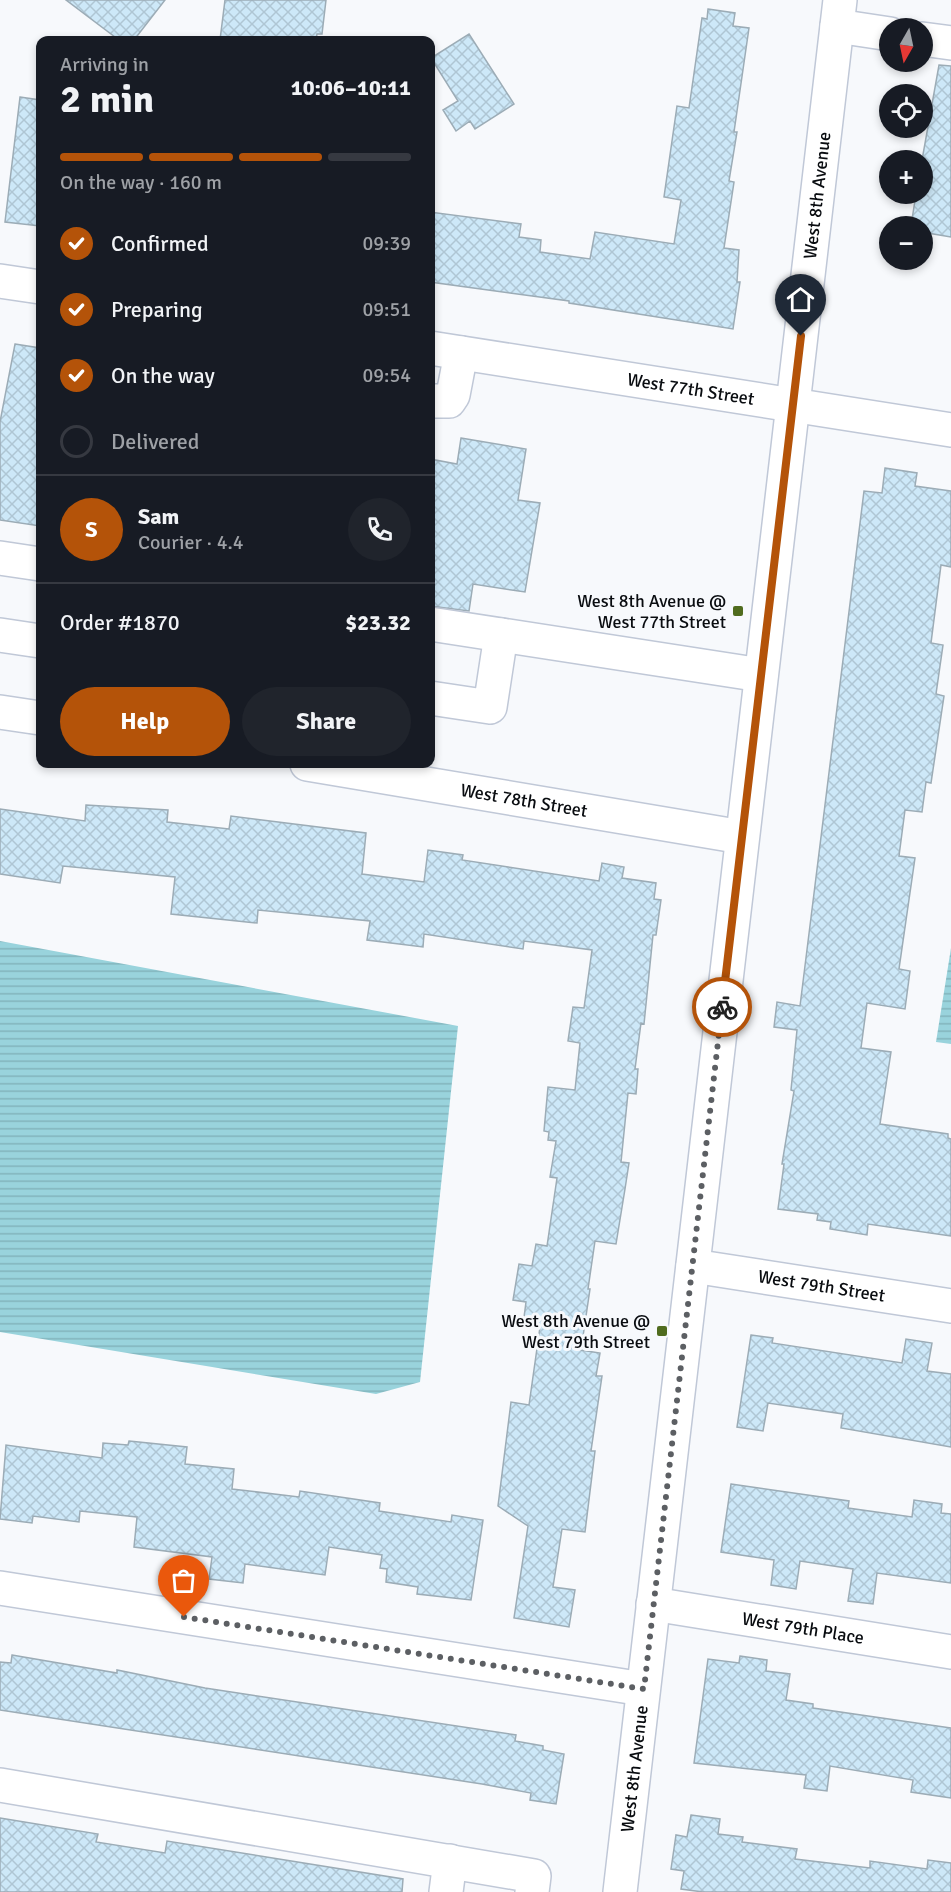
<!DOCTYPE html>
<meta charset="utf-8">
<style>
:root{--surface:#171b24;--page:#20242c;--text:#f1f3f6;--muted:#9ea1a6;--line:#363941;--accent:#b45309}
body{margin:0;font-family:Signika,sans-serif;background:var(--page);color:var(--text);height:100vh;display:flex;flex-direction:column;font-size:22px;white-space:nowrap}
*{box-sizing:border-box;margin:0}
p{font-size:20px;color:var(--muted)}
.icon{flex:none;width:33px;height:33px;fill:none;stroke:currentColor;stroke-width:2;stroke-linecap:round;stroke-linejoin:round}
.map{position:relative;flex:1;overflow:hidden}
.drawer{position:absolute;left:36px;top:36px;width:399px;height:732px;display:flex;flex-direction:column;background:var(--surface);border-radius:12px;box-shadow:0 3px 9px #0003}
.drawer>*{flex:none}
.needle{width:39px;rotate:189deg}
.tools{position:absolute;left:879px;top:18px;display:grid;gap:12px}
.tools a{display:grid;place-items:center;width:54px;height:54px;border-radius:50%;background:var(--surface);box-shadow:0 3px 9px #0003;font-size:30px}
.pin{position:absolute;display:grid;place-items:center;width:51px;height:51px;color:#fff;margin:-62px -26px;border-radius:50% 50% 50% 0;rotate:-45deg;box-shadow:0 0 6px #0007}
.pin .icon{rotate:45deg}
.courier{position:absolute;display:grid;place-items:center;width:60px;height:60px;margin:-30px;border:4px solid #b45309;border-radius:50%;background:#fff;color:#222;box-shadow:0 2px 8px #0007}
.summary em{font-style:normal;font-weight:700}
.summary div{display:flex;flex-direction:column-reverse}
.summary{display:flex;align-items:center;justify-content:space-between;height:102px;padding:0 24px}
h1{font-size:39px;font-weight:700;line-height:45px}
.bar{display:grid;grid-template-columns:repeat(4,1fr);gap:9px 6px;align-content:center;height:72px;padding:0 24px}
.bar i{height:8px;border-radius:4px;background:var(--line)}
.bar .on{background:var(--accent)}
.bar p{grid-column:span 4}
.line{display:flex;align-items:center;gap:15px;padding:0 24px;border-top:2px solid var(--line)}
.line div{flex:1}
.round{display:grid;place-items:center;flex:none;width:63px;height:63px;border-radius:32px;background:var(--page)}
ol{padding:0 24px;list-style:none}
li{display:flex;align-items:center;gap:18px;height:66px}
li p{margin-inline-start:auto}
li .icon{padding:6px;border-radius:50%;background:var(--accent);color:#fff;stroke-width:4}
li:last-child{color:var(--muted)}
li i{width:33px;height:33px;border:3px solid var(--line);border-radius:50%}
.cta{display:flex;gap:12px;margin-top:auto;padding:12px 24px}
.cta a{flex:1;height:69px;border-radius:36px;background:var(--accent);color:#fff;font-size:24px;font-weight:700;line-height:69px;text-align:center}
.cta a+a{background:var(--page);color:var(--text)}
.map>svg:first-child{display:block}
.water{fill:url(#water-rules)}
.building{fill:url(#building-cross-hatch);stroke:#9cacb6;stroke-width:1.5}
.lines{fill:none;stroke-linecap:round;stroke-linejoin:round}
.minor-casing{stroke:#c0c8d7;stroke-width:36}
.minor{stroke:#fff;stroke-width:33}
.done{stroke:#5c5f63;stroke-width:6;stroke-dasharray:0 10.8}
.route{stroke:#b45309;stroke-width:8}
.poi-dot{fill:#506c1e;stroke:#f7f9fc;stroke-width:2}
.labels{text-anchor:middle;stroke-width:6;stroke-linejoin:round;paint-order:stroke}
.street-label{font-size:18px;fill:#090c10;stroke:#f7f9fc}
.poi-label{font-size:18px;fill:#090c10;stroke:#f7f9fc;text-anchor:end}
</style>
<div class="map">
<svg width="951" height="1892" viewBox="0 0 951 1892">
<defs>
<pattern id="water-rules" width="6" height="5" patternUnits="userSpaceOnUse" patternTransform="scale(1.5)"><rect width="6" height="5" fill="#99d3dc"/><path d="M0 2.5h6" fill="none" stroke="#82b4bc"/></pattern>
<pattern id="building-cross-hatch" width="8" height="8" patternUnits="userSpaceOnUse" patternTransform="scale(1.5)"><rect width="8" height="8" fill="#cde8f8"/><path d="M0 0l8 8M0 8l8-8" fill="none" stroke="#afc6d4"/></pattern>
</defs>
<rect width="100%" height="100%" fill="#f7f9fc"/>
<path class="water" d="M0,941l458,85 -38,356 -44,12 -376,-62z
M951,948v96l-15,-2z"/>
<path class="building" d="M66,0h99l-31,40h-15z
M225,0h101l-4,34h-5l-1,6h-96z
M708,9l27,4 -2,13 16,2 -15,104h3l-8,49 5,1 -10,66 15,2 -2,32h3l-7,47 -164,-26v-2l-139,-19v-70l91,12 -2,13 22,3 -1,12 50,7 5,-27 79,12 7,-44 -17,-3 13,-91 12,2 13,-90 5,1z
M469,34l45,70 -39,25 -5,-8 -14,10 -13,-21 15,-9 -27,-43z
M939,65l12,1v171l-29,-5v-6h-11l5,-32h6v-34z
M20,97l20,3v126l-35,-4z
M15,344l25,4v178l-40,-6v-98z
M461,438l65,11 -8,51 22,3 -15,89 -52,-8 -4,27 -39,-5v-147l27,5z
M885,468l32,5 -2,13 36,5v76l-10,-2 -10,78 12,2 -7,49 8,2 -13,87 -5,-1 -4,30 -17,-2 -6,46 16,2 -16,111 11,2 -5,38 -38,-6 -6,45 30,4 -11,72 68,10v4l3,1v97l-83,-12 -1,11 -37,-6 1,-7 -14,-2 1,-6 -40,-5 6,-45h-2l12,-73 -3,-1 6,-60 -23,-3 3,-25 23,4 64,-515 18,2z
M86,805l82,5 -1,12 62,7 2,-13 135,17 -4,41 62,8 4,-32 35,5 -1,5 137,21 3,-18 22,4 -2,11 34,5 -2,16 7,1 -5,35h-3l-9,89 -3,-1 -6,46h3l-2,25 -8,-1 -7,69 8,1 -4,26 -9,55 -21,-3 -7,48h2l-9,61 19,3 -4,23h6l-11,75h4l-10,81 -23,-3 -9,58 22,3 -6,37 -55,-9 14,-92 -30,-20 13,-104 18,3 11,-78 -17,-2 3,-23 -13,-2 6,-36 13,2 4,-22 11,2 10,-68 -7,-1 6,-36 -8,-1 1,-8 -5,-1 4,-44 27,3 5,-47 -12,-2 5,-34 11,1 8,-58 -68,-9 -1,8 -99,-15 -1,13 -56,-7 3,-19 -112,-11 -1,13 -86,-9 4,-37 -112,-11 -3,17 -60,-9v-65l85,12z
M751,1335l22,3 -1,5 130,20 4,-24 26,4 -5,28 24,3v73l-110,-19 2,-14 -75,-11 -5,28 -26,-4z
M129,1441l58,6 -2,17 49,5 -2,20 67,8 1,-6 80,12 -1,8 72,11 1,-7 31,5 -12,80 -54,-6 1,-7 -32,-5 1,-13 -7,-1 2,-13 -53,-8 -4,28 -80,-11 -2,19 -34,-4 3,-22 -78,-10 3,-30 -57,-6 -1,11 -46,-6 -1,7 -32,-4 6,-74 96,13 1,-15 25,2z
M731,1484l118,17 -1,7 64,9 2,-17 28,4 -1,9 10,1v69l-74,-10 -4,31 -25,-3 5,-32 -53,-8 -4,28 -25,-4 3,-25 -53,-8z
M12,1655l105,18v-3l88,18 311,47 -1,6 28,5v4l21,4 -8,50 -26,-4 1,-7 -49,-9 -482,-74v-48l11,1z
M740,1656l27,4 -1,11 24,3 -4,26 27,4v4l138,20v70l-40,-6 2,-12 -83,-14 -3,25 -23,-3 2,-13 -112,-12 14,-104 31,4z
M691,1815l29,4 -2,15 25,3 -1,5 55,7 -2,10 75,9v-7l57,8 1,-9 23,3v29h-248l-22,-3 3,-18 -13,-2 5,-34 11,2z
M0,1818l98,16 -2,8 69,11 2,-12 236,38 -1,13h-402z"/>
<g class="lines">
<defs>
<g id="minor">
<path d="M837,26l53,8"/>
<path d="M922,39l29,4"/>
<path d="M0,281l40,6"/>
<path id="s1" d="M430,348l521,82"/>
<path d="M430,401h19l4,-6 8,-42"/>
<path d="M0,558l40,6"/>
<path d="M430,624l331,51"/>
<path d="M0,635l40,6"/>
<path d="M430,698l60,9 11,-72"/>
<path d="M0,712l40,6"/>
<path id="s2" d="M307,764l435,73"/>
<path id="s3" d="M693,1266l258,40"/>
<path d="M0,1588l643,101"/>
<path id="s4" d="M653,1604l298,48"/>
<path d="M0,1785l534,91 -2,16"/>
<path d="M446,1892l4,-31"/>
<path id="s5" d="M620,1892l220,-1892"/>
</g>
</defs>
<use href="#minor" class="minor-casing"/>
<use href="#minor" class="minor"/>
</g>
<g class="lines">
<path class="done" d="M184,1617l460,72 78,-682"/>
<path class="route" d="M722,1007l79,-671"/>
</g>
<g class="poi-dot">
<rect x="732" y="605" width="12" height="12" rx="3"/>
<rect x="656" y="1325" width="12" height="12" rx="3"/>
</g>
<g class="labels">
<g class="street-label">
<text dy="6" stroke="none"><textPath href="#s5" startOffset="1708">West 8th Avenue</textPath></text>
<text dy="6" stroke="none"><textPath href="#s1" startOffset="264">West 77th Street</textPath></text>
<text dy="6" stroke="none"><textPath href="#s2" startOffset="220">West 78th Street</textPath></text>
<text dy="6" stroke="none"><textPath href="#s3" startOffset="130">West 79th Street</textPath></text>
<text dy="6" stroke="none"><textPath href="#s4" startOffset="152">West 79th Place</textPath></text>
<text dy="6" stroke="none"><textPath href="#s5" startOffset="124">West 8th Avenue</textPath></text>
</g>
<g class="poi-label">
<text x="726" y="607">West 8th Avenue @<tspan x="726" dy="21">West 77th Street</tspan></text>
<text x="650" y="1327">West 8th Avenue @<tspan x="650" dy="21">West 79th Street</tspan></text>
</g>
</g>
</svg>
<div class="tools">
<a><svg class="needle" viewBox="-14 -14 28 28"><path d="M0-13l5 13h-10z" fill="#e53935"/><path d="M0 13l5-13h-10z" fill="#9ea1a6"/></svg></a>
<a><svg class="icon" aria-label="locate" viewBox="0 0 24 24"><circle cx="12" cy="12" r="6"/><path d="M12 2v4M12 18v4M2 12h4M18 12h4"/></svg></a>
<a>+</a>
<a>−</a>
</div>
<div class="pin" style="left:184px;top:1617px;background:#ea580c"><svg class="icon" aria-label="bag" viewBox="0 0 24 24"><path d="M5 8h14l-1 12H6zM9 8a3 3 0 0 1 6 0"/></svg></div>
<div class="pin" style="left:801px;top:336px;background:#1f2937"><svg class="icon" aria-label="home" viewBox="0 0 24 24"><path d="M3 11l9-7 9 7M6 9v11h12V9"/></svg></div>
<div class="courier" style="left:722px;top:1007px"><svg class="icon" aria-label="bike" viewBox="0 0 24 24"><circle cx="6" cy="16" r="4"/><circle cx="18" cy="16" r="4"/><path d="M6 16l4-8h5l3 8M10 8l3 8H6M13 5h3"/></svg></div>
<section class="drawer">
<div class="summary"><div><h1>2 min</h1><p>Arriving in</p></div><em>10:06–10:11</em></div>
<div class="bar"><i class="on"></i><i class="on"></i><i class="on"></i><i></i><p>On the way · 160 m</p></div>
<ol>
<li><svg class="icon" aria-label="check" viewBox="0 0 24 24"><path d="M5 12l5 5 9-10"/></svg>Confirmed<p>09:39</p></li>
<li><svg class="icon" aria-label="check" viewBox="0 0 24 24"><path d="M5 12l5 5 9-10"/></svg>Preparing<p>09:51</p></li>
<li><svg class="icon" aria-label="check" viewBox="0 0 24 24"><path d="M5 12l5 5 9-10"/></svg>On the way<p>09:54</p></li>
<li><i></i>Delivered</li>
</ol>
<div class="line" style="height:108px"><b class="round" style="background:var(--accent);color:#fff">S</b><div><b>Sam</b><p>Courier · 4.4</p></div><a class="round"><svg class="icon" aria-label="phone" viewBox="0 0 24 24"><path d="M5 4h4l2 5-3 2q2 4 5 5l2-3 5 2v4C11 20 4 13 5 4z"/></svg></a></div>
<div class="line" style="height:78px"><div>Order #1870</div><b>$23.32</b></div>
<div class="cta"><a>Help</a><a>Share</a></div>
</section>
</div>
